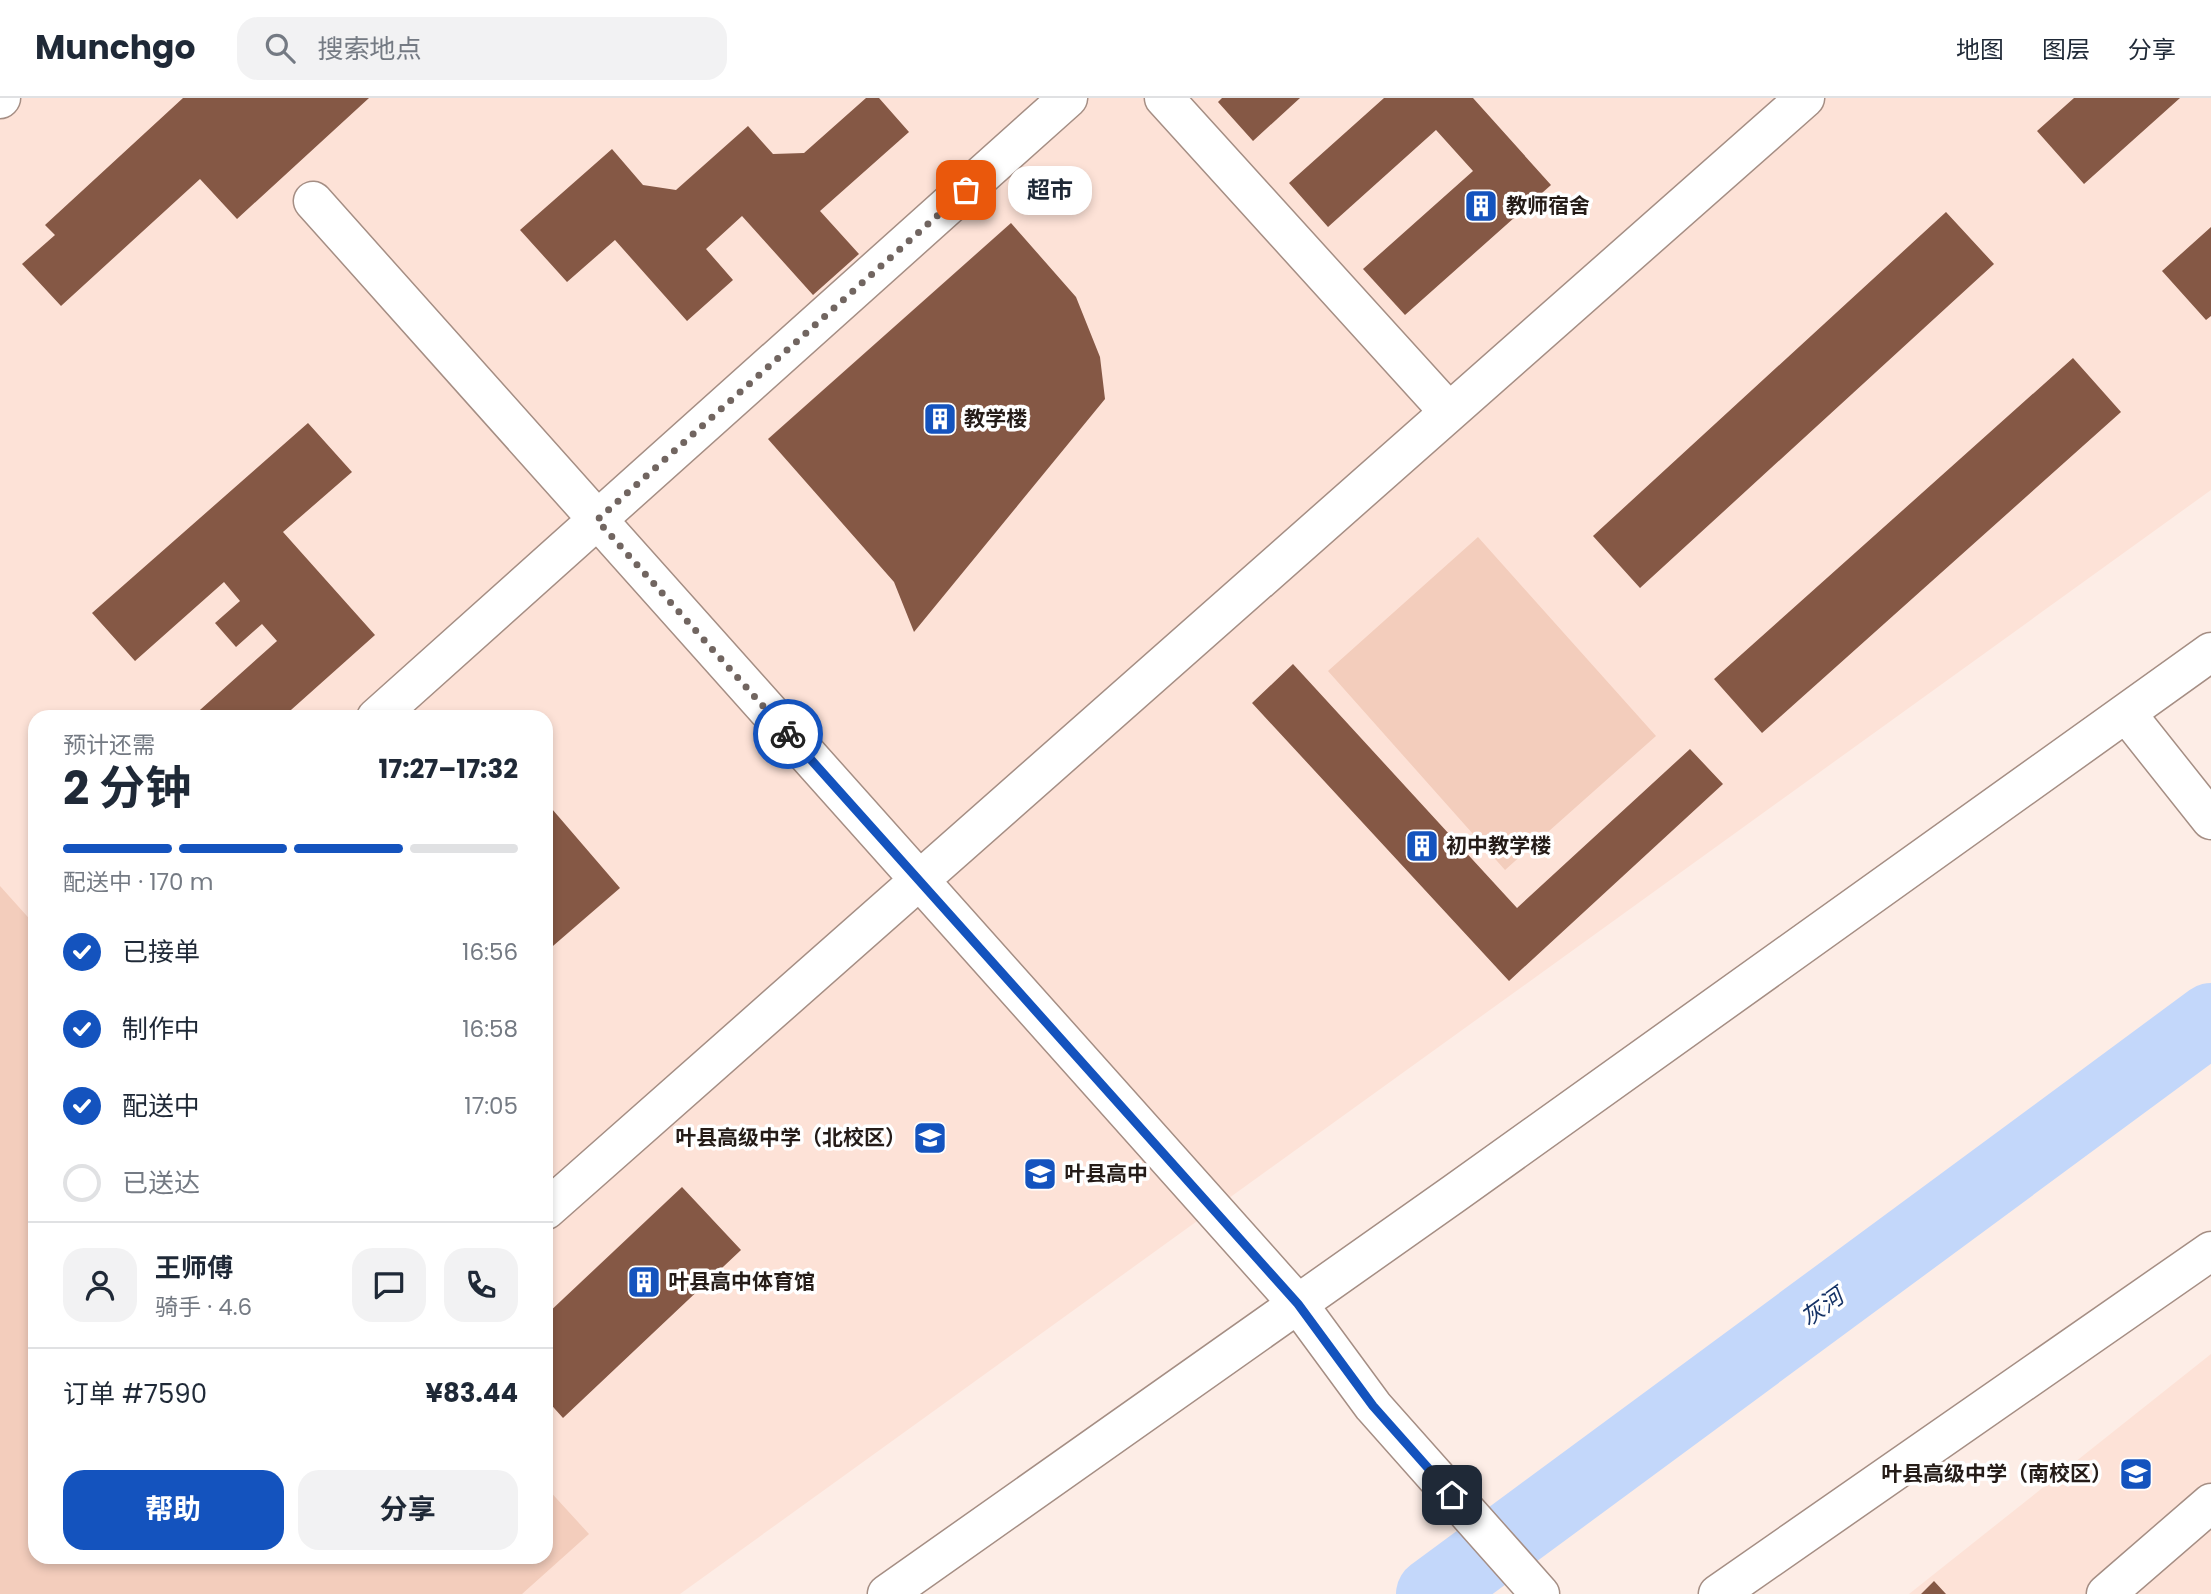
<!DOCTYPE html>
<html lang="zh">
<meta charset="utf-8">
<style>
:root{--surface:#fff;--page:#f2f2f3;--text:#1f2937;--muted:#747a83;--line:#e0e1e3;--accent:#1453be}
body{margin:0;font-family:Poppins,"Noto Sans SC",sans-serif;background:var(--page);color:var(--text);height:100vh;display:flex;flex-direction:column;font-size:26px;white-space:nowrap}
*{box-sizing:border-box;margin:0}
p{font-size:23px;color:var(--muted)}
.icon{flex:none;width:38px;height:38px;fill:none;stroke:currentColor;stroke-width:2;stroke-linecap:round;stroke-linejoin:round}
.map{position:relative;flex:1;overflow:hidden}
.details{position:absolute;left:28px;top:612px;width:525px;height:854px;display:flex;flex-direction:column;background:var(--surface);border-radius:21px;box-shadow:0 4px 10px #0003}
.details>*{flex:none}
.pin{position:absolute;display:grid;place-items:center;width:60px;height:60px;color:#fff;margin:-30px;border-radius:14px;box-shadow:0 4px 10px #0006}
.courier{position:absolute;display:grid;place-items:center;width:70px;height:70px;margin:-35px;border:5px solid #1453be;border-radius:50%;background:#fff;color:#222;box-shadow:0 2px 9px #0007}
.bubble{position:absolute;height:49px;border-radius:21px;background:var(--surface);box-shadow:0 4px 10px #0003;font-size:23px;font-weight:700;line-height:49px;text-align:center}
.overview em{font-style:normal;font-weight:700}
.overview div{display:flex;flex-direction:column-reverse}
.overview{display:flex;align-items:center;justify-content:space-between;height:119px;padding:0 35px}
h1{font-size:46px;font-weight:700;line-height:52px}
.bar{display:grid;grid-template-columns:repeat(4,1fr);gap:10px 7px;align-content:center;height:84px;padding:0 35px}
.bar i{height:9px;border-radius:5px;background:var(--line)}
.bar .active{background:var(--accent)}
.bar p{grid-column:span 4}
.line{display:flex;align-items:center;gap:18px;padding:0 35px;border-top:2px solid var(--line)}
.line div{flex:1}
.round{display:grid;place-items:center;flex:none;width:74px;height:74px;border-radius:21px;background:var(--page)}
ol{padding:0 35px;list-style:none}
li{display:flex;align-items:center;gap:21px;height:77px}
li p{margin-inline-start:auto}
li .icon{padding:7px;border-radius:50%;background:var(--accent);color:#fff;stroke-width:4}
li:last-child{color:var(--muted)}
li i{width:38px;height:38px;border:4px solid var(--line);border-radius:50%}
.primary-button{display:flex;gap:14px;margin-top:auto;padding:14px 35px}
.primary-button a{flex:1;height:80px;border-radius:21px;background:var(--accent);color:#fff;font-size:28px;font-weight:700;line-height:80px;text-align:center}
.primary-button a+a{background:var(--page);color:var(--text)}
header{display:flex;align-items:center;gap:42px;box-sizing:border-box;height:98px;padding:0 35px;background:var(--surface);border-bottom:2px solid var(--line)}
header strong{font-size:33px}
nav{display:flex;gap:38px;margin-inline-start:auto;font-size:24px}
.search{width:490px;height:63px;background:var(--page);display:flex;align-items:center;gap:18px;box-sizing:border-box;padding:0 24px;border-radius:21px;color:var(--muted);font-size:26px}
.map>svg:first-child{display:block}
.built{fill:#fde2d7;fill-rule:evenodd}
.green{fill:#f3cdbc}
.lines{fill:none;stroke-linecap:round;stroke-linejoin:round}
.river{stroke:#c3d7fa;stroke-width:72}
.building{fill:#855845}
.minor-casing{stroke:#a58e84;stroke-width:41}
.minor{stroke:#fff;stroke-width:38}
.done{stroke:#716560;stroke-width:7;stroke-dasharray:0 12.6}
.route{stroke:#1453be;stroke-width:9}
.labels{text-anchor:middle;stroke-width:7;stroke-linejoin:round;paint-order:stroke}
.poi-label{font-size:21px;font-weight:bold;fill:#251c18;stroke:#fff;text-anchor:start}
.water-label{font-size:23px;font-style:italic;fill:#163366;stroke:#fff}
</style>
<header>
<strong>Munchgo</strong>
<div class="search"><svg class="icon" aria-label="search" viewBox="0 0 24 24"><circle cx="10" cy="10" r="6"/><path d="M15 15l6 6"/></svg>搜索地点</div>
<nav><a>地图</a><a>图层</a><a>分享</a></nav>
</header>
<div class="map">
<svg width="2211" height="1496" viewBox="0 0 2211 1496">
<rect width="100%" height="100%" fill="#fdede6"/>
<path class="built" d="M0,0h2211v392l-1531,1104h-680zM35,620h511v840h-511z
M2211,1256v240h-302z"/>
<path class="green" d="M1478,439l178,199 -151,134 -177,-199z
M0,788l35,39v633h511v-71l43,47 -67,60h-522z"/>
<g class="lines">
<path class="river" d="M1432,1496l779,-575"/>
</g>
<path class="building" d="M183,0h186l-132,121 -37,-40 -139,127 -39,-42 33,-29 -10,-10z
M866,0h13l30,34 -89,79 39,43 -46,41 -71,-79 -36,33 27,31 -46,41 -72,-81 -48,42 -47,-52 92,-81 31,36 33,5 72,-64 25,28 31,-1z
M1222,0h78l-47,43 -35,-39z
M1384,0h89l78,87 -146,130 -42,-46 110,-98 -37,-41 -108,97 -39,-44z
M2074,0h106l-96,86 -47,-53z
M1946,114l48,52 -354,324 -47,-52z
M1011,125l65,74 24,60 5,42 -191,233 -20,-50 -126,-143z
M2211,129v89l-5,4 -44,-49z
M2073,260l48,54 -359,321 -48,-54z
M308,325l44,49 -69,60 92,103 -93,83h-91l86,-77 -15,-17 -26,23 -21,-24 25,-22 -16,-19 -89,79 -43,-48z
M1293,566l224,244 173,-159 33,35 -214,197 -257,-278z
M546,704l74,86 -74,64z
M682,1089l59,63 -178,168 -17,-19v-84z
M1934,1483l12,13h-25z"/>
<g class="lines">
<defs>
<path id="minor" d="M1164,0l285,314
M0,1l1,-1
M313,103l985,1103 75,102 167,188
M2126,615l85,107
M376,620l692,-620
M546,1112l1259,-1112
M887,1496l568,-401 756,-541
M1718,1496l493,-343
M2106,1496l105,-91"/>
</defs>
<use href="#minor" class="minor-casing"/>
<use href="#minor" class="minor"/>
</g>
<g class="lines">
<path class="done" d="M788,636l-191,-214 369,-330"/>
<path class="route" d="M788,636l510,570 75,102 79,89"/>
</g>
<defs>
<symbol id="building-square" viewBox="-11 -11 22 22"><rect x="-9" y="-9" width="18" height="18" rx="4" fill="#1453be" stroke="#fff"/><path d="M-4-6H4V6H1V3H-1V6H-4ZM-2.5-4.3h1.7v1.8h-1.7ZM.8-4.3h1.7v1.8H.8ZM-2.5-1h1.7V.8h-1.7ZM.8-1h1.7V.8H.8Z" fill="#fff"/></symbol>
<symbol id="school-square" viewBox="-11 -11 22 22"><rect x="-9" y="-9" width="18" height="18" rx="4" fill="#1453be" stroke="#fff"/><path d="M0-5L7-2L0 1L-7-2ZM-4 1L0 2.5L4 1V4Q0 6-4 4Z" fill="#fff"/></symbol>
</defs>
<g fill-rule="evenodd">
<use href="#building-square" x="1462" y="89" width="38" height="38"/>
<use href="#building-square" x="921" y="302" width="38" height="38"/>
<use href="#building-square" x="1403" y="729" width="38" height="38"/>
<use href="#school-square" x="911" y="1021" width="38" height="38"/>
<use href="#school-square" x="1021" y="1057" width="38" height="38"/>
<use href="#building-square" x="625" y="1165" width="38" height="38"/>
<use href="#school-square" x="2117" y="1357" width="38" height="38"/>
</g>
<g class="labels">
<g class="poi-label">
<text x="1506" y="115">教师宿舍</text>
<text x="964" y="328">教学楼</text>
<text x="1446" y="755">初中教学楼</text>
<text x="906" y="1047" text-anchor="end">叶县高级中学（北校区）</text>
<text x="1064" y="1083">叶县高中</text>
<text x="668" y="1191">叶县高中体育馆</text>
<text x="2112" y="1383" text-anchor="end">叶县高级中学（南校区）</text>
</g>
<g class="water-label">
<text transform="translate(1822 1209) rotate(-36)" y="8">灰河</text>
</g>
</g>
</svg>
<div class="pin" style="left:966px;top:92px;background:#ea580c"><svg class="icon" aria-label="bag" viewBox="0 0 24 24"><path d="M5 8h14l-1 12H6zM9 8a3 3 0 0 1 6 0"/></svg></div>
<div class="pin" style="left:1452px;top:1397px;background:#1f2937"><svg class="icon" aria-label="home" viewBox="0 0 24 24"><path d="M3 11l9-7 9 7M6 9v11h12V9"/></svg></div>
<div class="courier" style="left:788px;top:636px"><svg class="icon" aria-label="bike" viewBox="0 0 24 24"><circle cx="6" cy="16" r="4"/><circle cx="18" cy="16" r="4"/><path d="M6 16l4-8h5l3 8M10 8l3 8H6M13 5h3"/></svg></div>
<div class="bubble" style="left:1008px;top:68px;width:84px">超市</div>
<section class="details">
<div class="overview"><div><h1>2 分钟</h1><p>预计还需</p></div><em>17:27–17:32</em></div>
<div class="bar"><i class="active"></i><i class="active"></i><i class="active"></i><i></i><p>配送中 · 170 m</p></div>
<ol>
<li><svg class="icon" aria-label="check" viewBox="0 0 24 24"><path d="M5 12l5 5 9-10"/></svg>已接单<p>16:56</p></li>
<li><svg class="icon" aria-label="check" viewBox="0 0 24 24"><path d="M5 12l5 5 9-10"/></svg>制作中<p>16:58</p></li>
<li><svg class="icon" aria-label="check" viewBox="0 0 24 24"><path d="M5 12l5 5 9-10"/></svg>配送中<p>17:05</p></li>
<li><i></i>已送达</li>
</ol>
<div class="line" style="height:126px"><a class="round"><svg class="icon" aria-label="person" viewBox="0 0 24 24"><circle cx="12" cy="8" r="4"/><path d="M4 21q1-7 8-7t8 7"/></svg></a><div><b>王师傅</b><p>骑手 · 4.6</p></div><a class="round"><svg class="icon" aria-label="chat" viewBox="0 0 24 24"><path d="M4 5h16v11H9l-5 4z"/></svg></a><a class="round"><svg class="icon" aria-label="phone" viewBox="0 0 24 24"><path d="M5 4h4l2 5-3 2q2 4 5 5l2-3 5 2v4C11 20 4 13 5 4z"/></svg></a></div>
<div class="line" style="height:91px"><div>订单 #7590</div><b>¥83.44</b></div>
<div class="primary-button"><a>帮助</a><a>分享</a></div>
</section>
</div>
